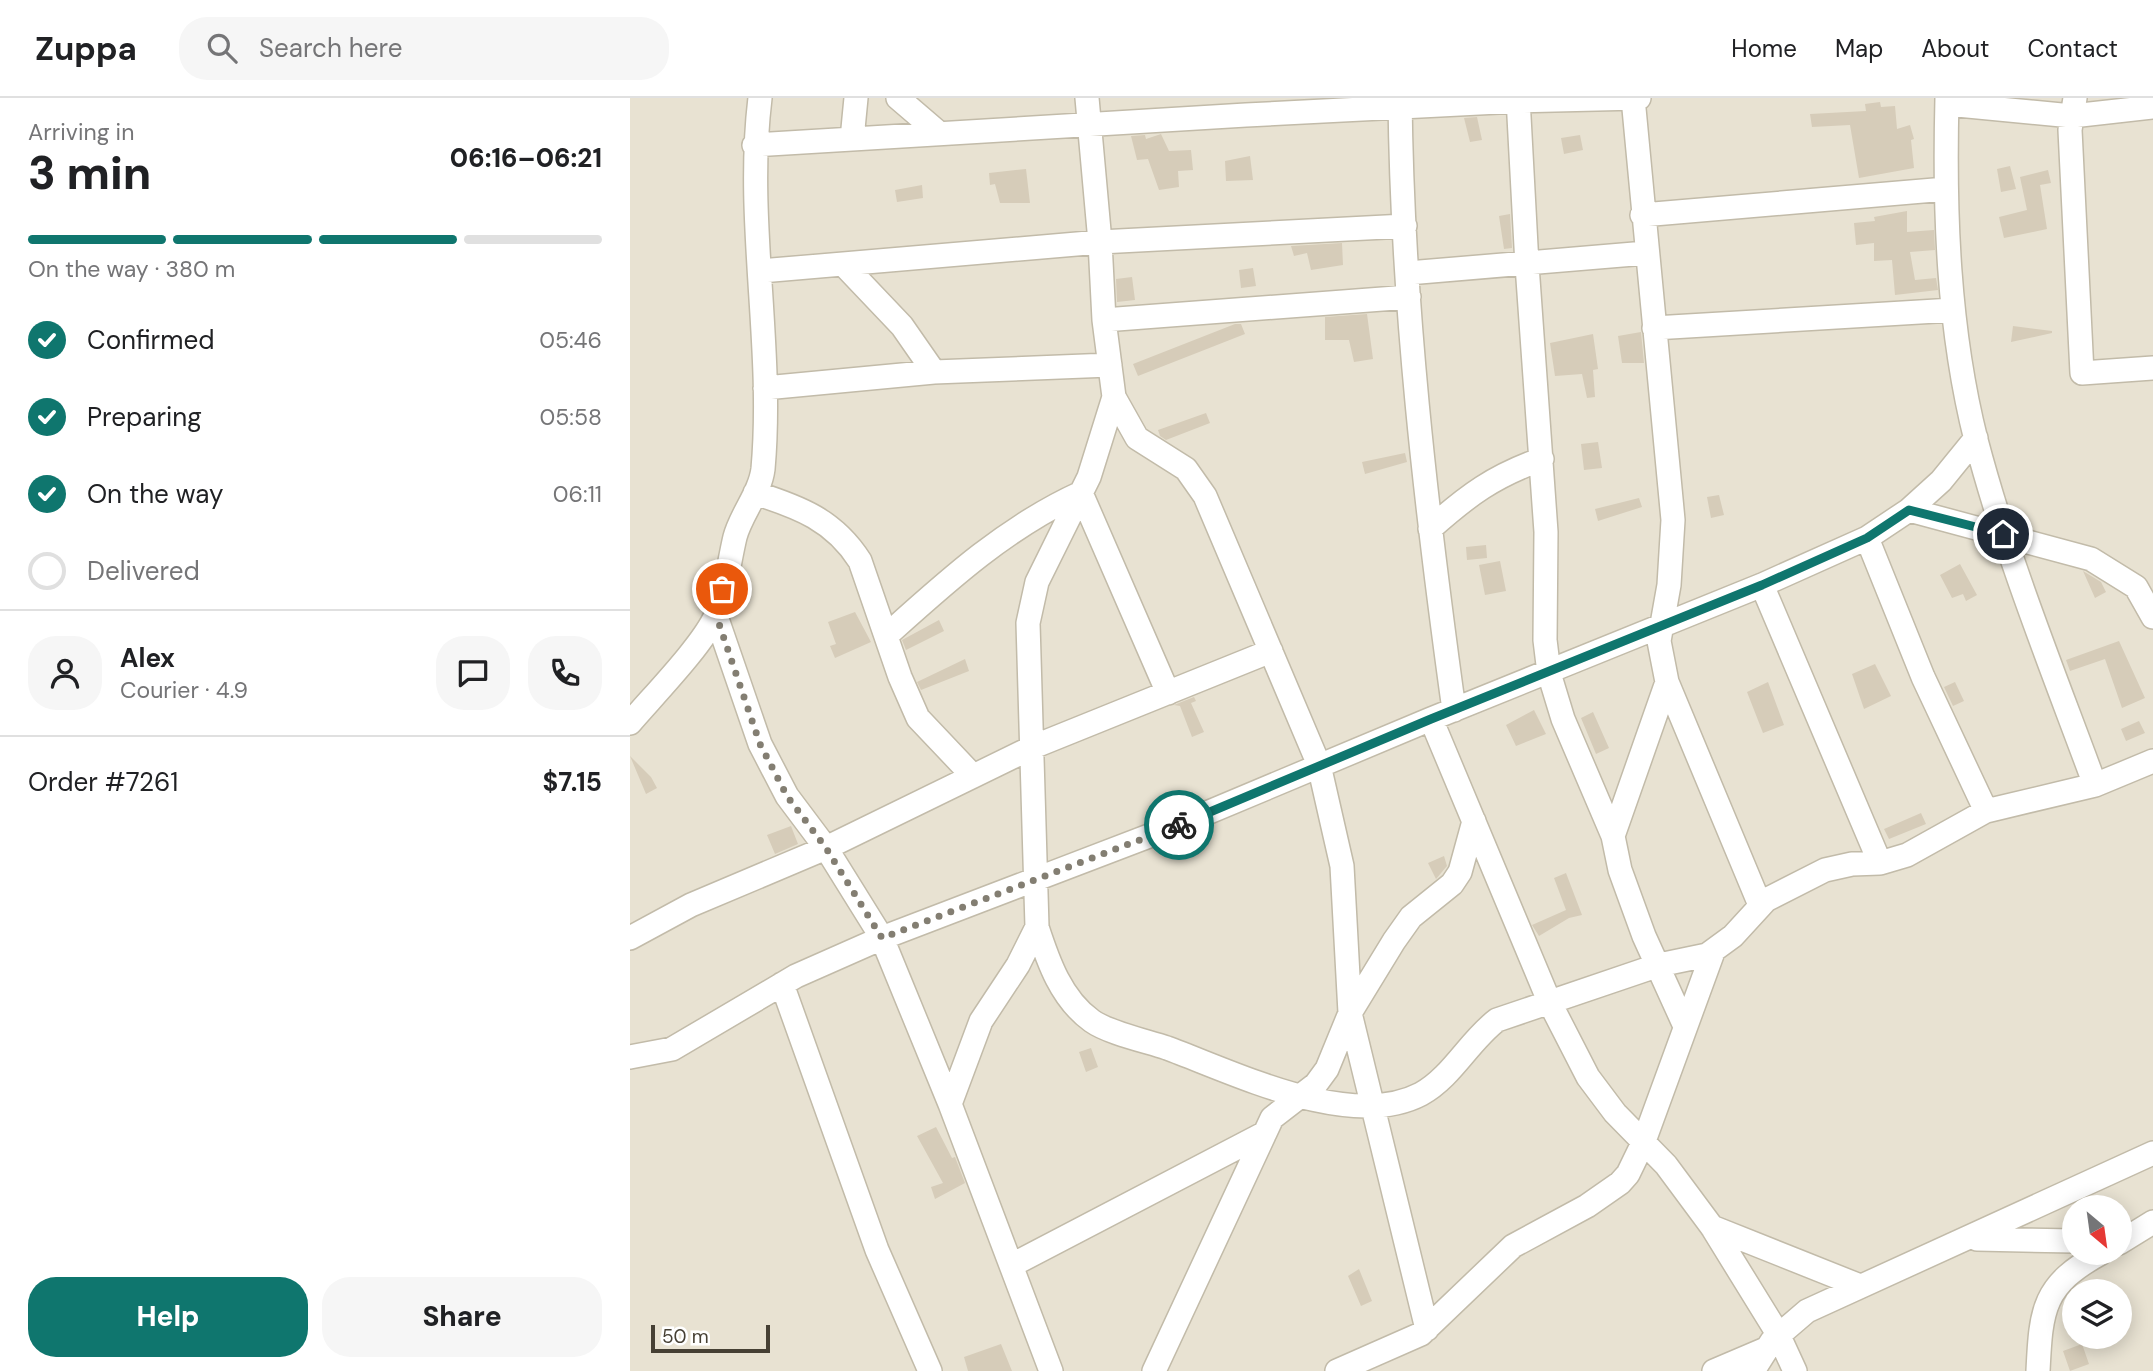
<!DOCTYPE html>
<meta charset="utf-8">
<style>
:root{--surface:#fff;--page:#f6f6f6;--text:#202124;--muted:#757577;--line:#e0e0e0;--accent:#0f766e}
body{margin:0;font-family:"DM Sans",sans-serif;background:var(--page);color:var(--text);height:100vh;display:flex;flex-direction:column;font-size:26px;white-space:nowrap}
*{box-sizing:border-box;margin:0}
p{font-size:23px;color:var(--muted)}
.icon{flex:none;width:38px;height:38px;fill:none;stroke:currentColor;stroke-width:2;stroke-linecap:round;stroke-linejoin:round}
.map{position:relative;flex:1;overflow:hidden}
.drawer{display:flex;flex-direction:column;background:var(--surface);width:630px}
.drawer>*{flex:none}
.needle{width:46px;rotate:151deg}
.fabs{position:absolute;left:1432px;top:1097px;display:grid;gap:14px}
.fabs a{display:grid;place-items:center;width:70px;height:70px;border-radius:50%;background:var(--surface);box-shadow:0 4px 18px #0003;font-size:35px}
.scale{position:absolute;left:21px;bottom:18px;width:119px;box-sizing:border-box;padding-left:7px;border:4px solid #464034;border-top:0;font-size:19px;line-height:24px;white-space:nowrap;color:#464034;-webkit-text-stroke:5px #fff;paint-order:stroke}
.pin{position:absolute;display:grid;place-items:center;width:60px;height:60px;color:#fff;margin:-30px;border:4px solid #fff;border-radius:50%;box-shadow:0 2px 7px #0007}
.courier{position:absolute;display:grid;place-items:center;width:70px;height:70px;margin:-35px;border:5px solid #0f766e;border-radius:50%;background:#fff;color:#222;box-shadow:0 2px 9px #0007}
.head em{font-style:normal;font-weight:800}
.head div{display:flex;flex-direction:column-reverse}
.head{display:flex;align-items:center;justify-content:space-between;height:119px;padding:0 28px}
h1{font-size:46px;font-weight:800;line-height:52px}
.bar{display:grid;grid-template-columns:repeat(4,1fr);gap:10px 7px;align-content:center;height:84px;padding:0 28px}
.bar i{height:9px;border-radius:5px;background:var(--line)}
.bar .selected{background:var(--accent)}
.bar p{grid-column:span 4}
.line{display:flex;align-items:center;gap:18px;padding:0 28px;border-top:2px solid var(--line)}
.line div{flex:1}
.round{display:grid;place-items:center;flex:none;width:74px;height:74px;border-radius:28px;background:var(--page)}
ol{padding:0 28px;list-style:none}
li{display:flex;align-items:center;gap:21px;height:77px}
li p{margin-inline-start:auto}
li .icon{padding:7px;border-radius:50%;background:var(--accent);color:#fff;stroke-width:4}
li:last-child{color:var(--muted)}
li i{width:38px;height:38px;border:4px solid var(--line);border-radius:50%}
.action{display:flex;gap:14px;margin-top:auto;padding:14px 28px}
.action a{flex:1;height:80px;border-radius:28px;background:var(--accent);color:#fff;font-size:28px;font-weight:800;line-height:80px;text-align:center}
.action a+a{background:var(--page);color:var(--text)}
header{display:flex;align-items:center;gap:42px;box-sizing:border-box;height:98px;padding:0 35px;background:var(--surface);border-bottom:2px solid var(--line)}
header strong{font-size:33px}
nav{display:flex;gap:38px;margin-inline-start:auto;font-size:24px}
.search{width:490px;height:63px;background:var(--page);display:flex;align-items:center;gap:18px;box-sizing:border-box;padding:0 24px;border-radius:28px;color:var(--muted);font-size:26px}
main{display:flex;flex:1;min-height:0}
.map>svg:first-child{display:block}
.residential{fill:#e8e2d2;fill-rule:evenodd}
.building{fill:#d6ccb9}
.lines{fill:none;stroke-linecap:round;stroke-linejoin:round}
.minor-casing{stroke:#c2bba9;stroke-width:26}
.minor{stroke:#fff;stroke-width:23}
.done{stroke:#837e72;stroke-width:7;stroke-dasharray:0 12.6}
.route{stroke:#0f766e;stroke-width:9}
</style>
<header>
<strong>Zuppa</strong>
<div class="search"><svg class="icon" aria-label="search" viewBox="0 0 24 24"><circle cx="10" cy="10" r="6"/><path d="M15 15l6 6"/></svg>Search here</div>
<nav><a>Home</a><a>Map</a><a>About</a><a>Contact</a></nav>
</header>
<main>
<section class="drawer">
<div class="head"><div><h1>3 min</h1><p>Arriving in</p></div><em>06:16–06:21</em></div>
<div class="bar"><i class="selected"></i><i class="selected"></i><i class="selected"></i><i></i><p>On the way · 380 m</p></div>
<ol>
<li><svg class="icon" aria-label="check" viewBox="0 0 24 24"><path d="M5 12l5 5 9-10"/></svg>Confirmed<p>05:46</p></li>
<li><svg class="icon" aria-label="check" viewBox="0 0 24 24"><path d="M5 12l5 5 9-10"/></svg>Preparing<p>05:58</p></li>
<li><svg class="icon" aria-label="check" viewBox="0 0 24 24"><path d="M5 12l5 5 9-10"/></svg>On the way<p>06:11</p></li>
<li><i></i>Delivered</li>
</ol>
<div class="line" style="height:126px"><a class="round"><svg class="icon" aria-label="person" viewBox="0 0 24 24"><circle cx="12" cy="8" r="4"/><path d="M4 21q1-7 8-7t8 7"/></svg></a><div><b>Alex</b><p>Courier · 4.9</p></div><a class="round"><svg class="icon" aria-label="chat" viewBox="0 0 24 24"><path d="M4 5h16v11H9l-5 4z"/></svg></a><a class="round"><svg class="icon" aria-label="phone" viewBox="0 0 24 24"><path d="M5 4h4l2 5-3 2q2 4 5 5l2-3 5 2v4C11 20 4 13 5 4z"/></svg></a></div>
<div class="line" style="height:91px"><div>Order #7261</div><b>$7.15</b></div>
<div class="action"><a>Help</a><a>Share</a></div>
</section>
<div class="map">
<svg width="1523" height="1273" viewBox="0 0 1523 1273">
<rect width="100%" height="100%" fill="#f3f0e4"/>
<path class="residential" d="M0,0h1523v1273h-1523zM1444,1110h45v45h-45zM1444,1194h45v45h-45z"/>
<path class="building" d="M1250,4l1,5 14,-1 2,23 13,-4 4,14 -3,1 3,28 -55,10 -9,-53 -38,2 -2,-13 56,-3 -1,-7z
M847,19l5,23 -12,2 -6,-24z
M531,36l8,17 22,-1 2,20 -15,1 1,16 -20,3 -11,-31 -11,1 -6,-24 14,-1 1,4z
M950,37l3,15 -19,4 -3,-16z
M620,58l3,24 -27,1 -1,-20z
M1380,68l6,23 -15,3 -4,-23z
M396,71l4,34h-30l-5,-19 -5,1 -1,-12z
M1418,72l3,13 -11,2 7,44 -43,9 -5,-21 28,-7 -7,-33z
M292,87l1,13 -26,4 -2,-12z
M1277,113v21l27,-2 1,20 -25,2 5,28 21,-2 2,12 -43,5 -3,-35 -18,1v-18l-18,2 -2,-22 21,-2 -1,-4z
M880,116l2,34 -8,1 -5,-33z
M712,145l1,22 -32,5 -4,-17 -13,3 -3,-10z
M623,170l3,18 -15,2 -2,-18z
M502,179l3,23 -18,2 -1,-23z
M737,216l6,45 -19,3 -5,-22h-24v-23z
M605,226h6l4,10 -107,42 -5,-12z
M1383,228l39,5v2l-41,9z
M1011,234l3,31h-22l-4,-27z
M963,236l5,35 -5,1 2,27 -8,1 -5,-24 -27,2 -5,-33z
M576,315l4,10 -44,17 -6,-4 -2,-6z
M968,344l4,26 -18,2 -3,-26z
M775,355l2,9 -42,12 -3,-12z
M1089,397l5,20 -13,3 -4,-21z
M1009,400l3,9 -44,14 -3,-12z
M856,447l1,13 -20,2 -1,-13z
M870,463l6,30 -21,4 -6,-30z
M1330,466l17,31 -11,6 -3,-7 -11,4 -12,-23z
M1453,473l18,11 5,10 -11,6z
M225,514l16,30 -36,16 -5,-12 6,-2 -8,-22z
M309,522l5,11 -38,19 -4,-10z
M1489,543l26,57 -23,10 -17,-49 -35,12 -4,-11z
M335,561l4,12 -48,19 -4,-8z
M1245,566l16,32 -27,13 -12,-35z
M1138,584l16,43 -21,8 -16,-41z
M1325,584l9,19 -11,5 -9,-19z
M564,599l2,4 -5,2 13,29 -12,5 -12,-31 -6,-1z
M904,612l12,24 -30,12 -10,-21z
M963,614l16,36 -13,6 -15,-36z
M1509,623l6,12 -19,8 -5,-12z
M0,658l21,21 6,11 -11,6z
M1291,715l5,11 -37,15 -5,-10z
M161,728l7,18 -23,10 -8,-19z
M814,758l3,10 -11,13 -8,-16z
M936,775l16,42 -13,3 -30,18 -7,-11 34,-15 -12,-32z
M461,950l7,19 -12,5 -7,-20z
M306,1029l16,31 3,-1 10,26 -30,16 -4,-12 12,-4 -26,-47z
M729,1171l13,32 -11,5 -13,-30z
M371,1246l11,27h-44l-4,-14z
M1452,1246l7,20 -19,7 -7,-20z"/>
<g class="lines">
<defs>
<path id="minor" d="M268,0l42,36
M457,0l13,144 4,78 10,77 23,41 49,31 19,27 114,269 23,101 8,147 77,316
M770,0c2,204 26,410 54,612
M888,0l9,167 19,267 -1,108 4,33 14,46 50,117 7,34 24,66 40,88
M1003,0l40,422 -4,65 -10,56 8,41 93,223
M1317,0c-3,114 1,231 29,342 31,118 77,231 119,345
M1445,0l-5,32 12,243 71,-5
M1317,6l125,12 81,-9
M222,41l4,-41
M124,47l492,-30 272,-14 121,-3
M1012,117l304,-26
M214,167l58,61 32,46
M131,173l339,-29 305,-16
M778,175l238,-20
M474,222l305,-23
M1024,230l299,-18
M135,290l169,-16 176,-7
M125,395c44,14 79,27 105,68l40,116 18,41 55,58
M1279,412l182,49 45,28 17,30
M800,431c38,-34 64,-53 112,-70
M1237,440l56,139 63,134
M1132,487l118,278
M86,518l44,128 27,52 39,52 56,90 68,166 101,267
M256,538c60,-54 120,-109 195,-143l87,200
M801,621l118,282 39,76 27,36 51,52 46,62 66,107 17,37
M0,625c23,-27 73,-78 86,-108 10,-24 13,-53 19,-78 6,-23 25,-44 28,-68 11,-124 -18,-248 -3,-371
M983,738l54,-154
M407,829c11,34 24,72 55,94 17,12 54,20 75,27 68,25 184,83 254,46 31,-17 48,-53 76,-74l162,-55 48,-10 26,-19 33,-36 59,-30 27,-6 28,-1 27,-8 79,-44 109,-26 58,-24
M0,840l61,-33 135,-57 207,-101 238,-96
M152,886l95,266 53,121
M0,959l42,-8 124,-73 86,-38 301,-115 248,-104 331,-134 105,-47 42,-28 32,-29 35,-43
M320,1006l31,-83 37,-56 19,-38 -9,-304 9,-41 52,-105 25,-80
M1082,1129l148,59
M1347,1141l97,2
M1489,1145l34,-21
M382,1167l253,-132
M524,1273l118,-253 44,-34 11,-15 23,-56 44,-72 17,-24 41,-33 8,-12 14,-51
M707,1273l84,-37 92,-88 74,-40 33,-23 8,-9 16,-33 69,-189
M1084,1273l54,-23
M1123,1273l19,-30 35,-30 346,-158
M1408,1273c3,-63 5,-86 63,-118"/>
</defs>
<use href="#minor" class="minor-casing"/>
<use href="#minor" class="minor"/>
</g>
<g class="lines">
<path class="done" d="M92,491l-6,26 44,129 27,52 39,52 56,90 297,-113"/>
<path class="route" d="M549,727l252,-106 331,-134 105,-47 42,-28 94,24"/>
</g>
</svg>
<div class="fabs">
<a><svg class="needle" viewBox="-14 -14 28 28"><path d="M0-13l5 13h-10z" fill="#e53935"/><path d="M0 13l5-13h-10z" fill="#757577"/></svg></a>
<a><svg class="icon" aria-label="layers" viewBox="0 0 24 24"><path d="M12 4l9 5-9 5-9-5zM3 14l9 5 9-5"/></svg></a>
</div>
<div class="scale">50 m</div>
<div class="pin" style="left:92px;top:491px;background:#ea580c"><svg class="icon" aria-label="bag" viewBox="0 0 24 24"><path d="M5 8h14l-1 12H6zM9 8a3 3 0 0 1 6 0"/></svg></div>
<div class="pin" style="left:1373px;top:436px;background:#1f2937"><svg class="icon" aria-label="home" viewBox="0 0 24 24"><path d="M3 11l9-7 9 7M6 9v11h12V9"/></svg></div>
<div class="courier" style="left:549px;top:727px"><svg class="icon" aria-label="bike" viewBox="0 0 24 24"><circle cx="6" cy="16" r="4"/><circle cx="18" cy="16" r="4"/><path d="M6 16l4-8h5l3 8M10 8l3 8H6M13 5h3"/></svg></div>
</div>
</main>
